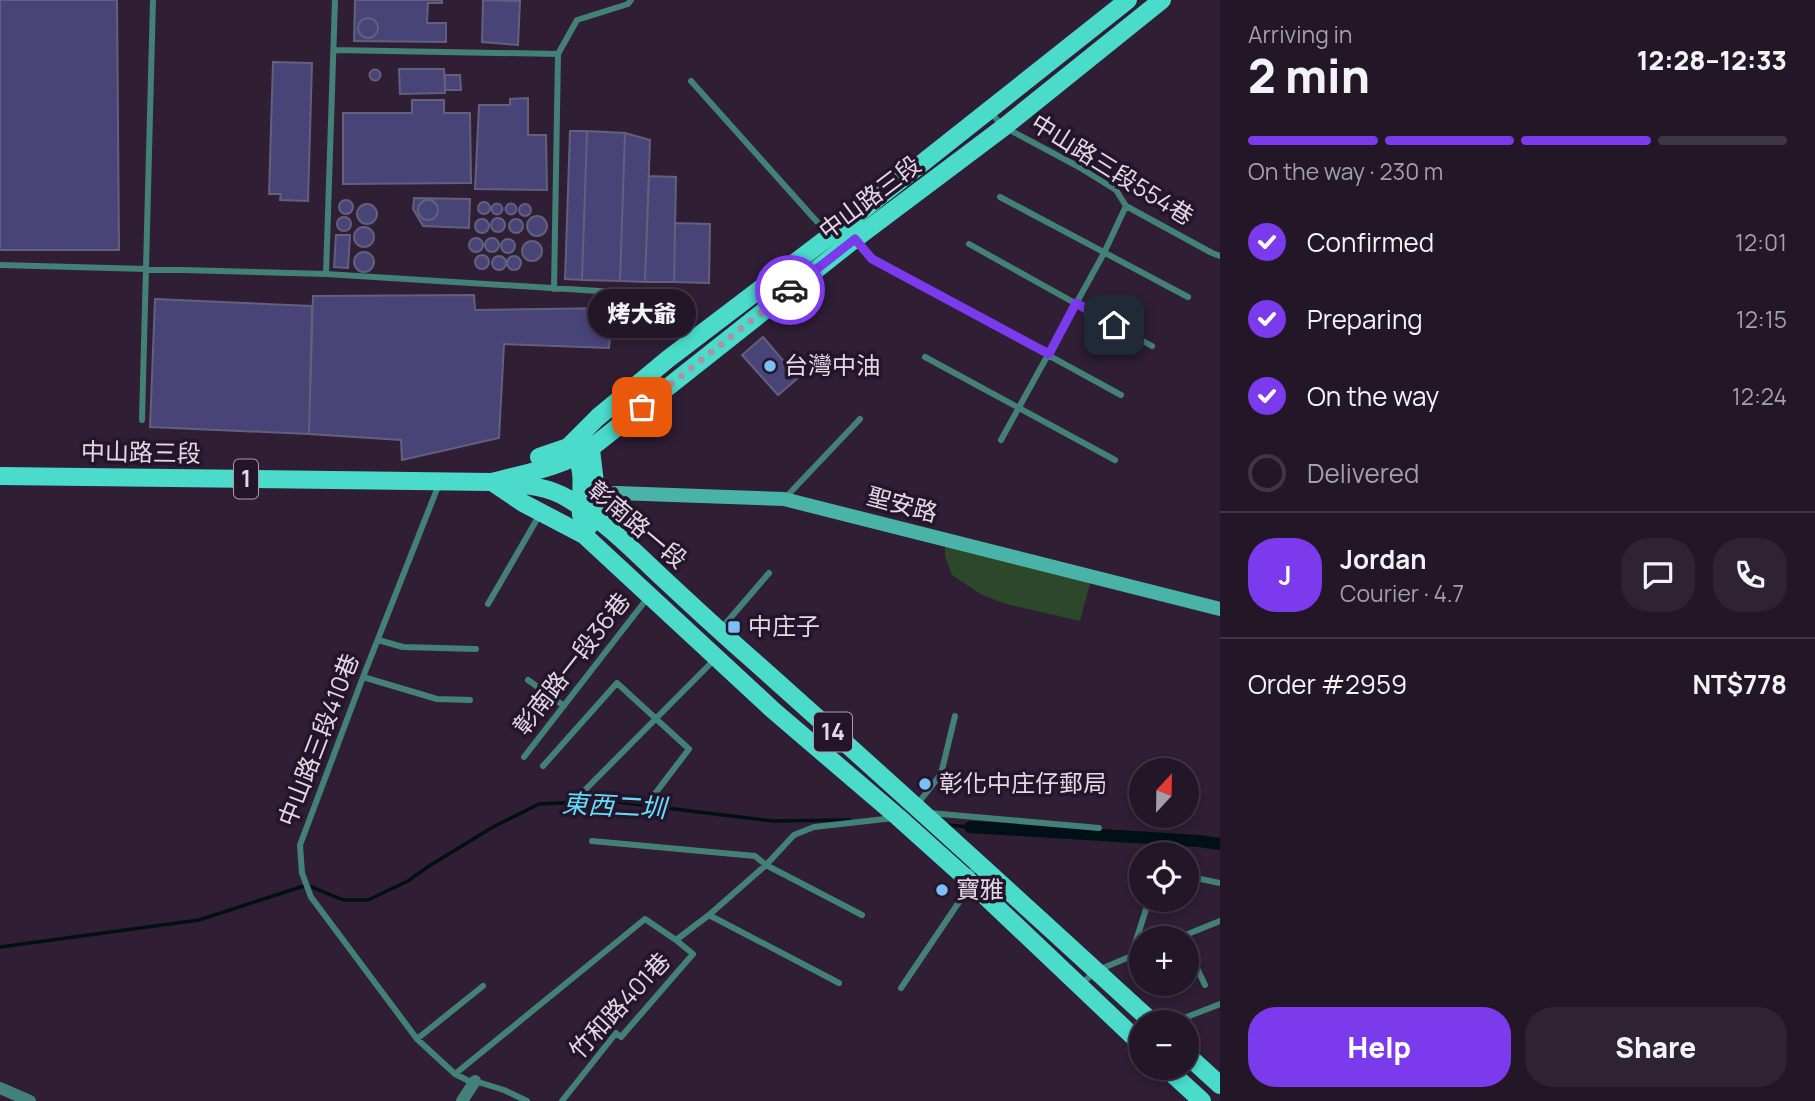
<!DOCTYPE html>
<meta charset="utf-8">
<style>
:root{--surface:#231627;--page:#2f2333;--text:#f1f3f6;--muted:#a39fa7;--line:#403544;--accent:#7c3aed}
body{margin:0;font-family:Manrope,"Noto Sans TC",sans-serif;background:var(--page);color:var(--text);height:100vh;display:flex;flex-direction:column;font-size:26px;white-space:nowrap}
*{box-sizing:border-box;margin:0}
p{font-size:23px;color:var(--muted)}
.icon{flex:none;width:38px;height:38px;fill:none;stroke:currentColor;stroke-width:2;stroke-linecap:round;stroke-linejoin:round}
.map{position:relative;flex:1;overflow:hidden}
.panel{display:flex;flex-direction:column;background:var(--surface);width:595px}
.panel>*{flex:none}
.needle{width:46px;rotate:22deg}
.controls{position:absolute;left:1129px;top:758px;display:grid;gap:14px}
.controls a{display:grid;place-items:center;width:70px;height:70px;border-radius:50%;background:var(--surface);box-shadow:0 4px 10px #0003,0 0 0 2px var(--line);font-size:35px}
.pin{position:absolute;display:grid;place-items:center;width:60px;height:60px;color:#fff;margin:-30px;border-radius:14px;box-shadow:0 4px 10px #0006}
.courier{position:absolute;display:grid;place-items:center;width:70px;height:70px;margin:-35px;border:5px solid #7c3aed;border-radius:50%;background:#fff;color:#222;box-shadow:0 2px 9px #0007}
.bubble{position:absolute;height:49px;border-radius:24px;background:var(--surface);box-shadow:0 4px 10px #0003,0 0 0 2px var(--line);font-size:23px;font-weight:800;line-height:49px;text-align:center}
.head em{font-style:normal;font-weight:800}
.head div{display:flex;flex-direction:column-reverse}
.head{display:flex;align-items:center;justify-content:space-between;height:119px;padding:0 28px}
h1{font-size:46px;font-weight:800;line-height:52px}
.bar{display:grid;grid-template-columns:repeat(4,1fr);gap:10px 7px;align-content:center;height:84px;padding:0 28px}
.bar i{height:9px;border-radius:5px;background:var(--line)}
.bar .active{background:var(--accent)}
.bar p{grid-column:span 4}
.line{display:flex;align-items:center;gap:18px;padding:0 28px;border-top:2px solid var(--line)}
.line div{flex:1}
.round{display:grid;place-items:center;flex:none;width:74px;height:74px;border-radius:28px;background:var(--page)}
ol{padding:0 28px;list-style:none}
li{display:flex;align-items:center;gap:21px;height:77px}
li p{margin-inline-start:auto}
li .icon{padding:7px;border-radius:50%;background:var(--accent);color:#fff;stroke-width:4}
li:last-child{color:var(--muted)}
li i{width:38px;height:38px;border:4px solid var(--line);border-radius:50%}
.primary-button{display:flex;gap:14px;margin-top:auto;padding:14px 28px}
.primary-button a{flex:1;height:80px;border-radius:28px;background:var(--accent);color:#fff;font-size:28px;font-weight:800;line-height:80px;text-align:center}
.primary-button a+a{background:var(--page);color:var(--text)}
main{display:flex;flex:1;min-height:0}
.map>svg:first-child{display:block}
.green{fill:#2c4729}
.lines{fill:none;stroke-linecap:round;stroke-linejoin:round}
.stream{stroke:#001015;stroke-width:3.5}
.canal{stroke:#001015;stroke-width:12}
.building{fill:#484478;stroke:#61607d;stroke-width:2}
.lane{stroke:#428078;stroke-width:6}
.street{stroke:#428078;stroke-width:12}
.secondary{stroke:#49b3a7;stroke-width:14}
.primary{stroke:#4adbcb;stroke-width:18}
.done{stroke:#a497a8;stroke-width:7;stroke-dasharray:0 12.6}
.route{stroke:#7c3aed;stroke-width:9}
.poi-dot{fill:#7abff8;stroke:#25152a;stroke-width:2.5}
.labels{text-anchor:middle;stroke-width:7;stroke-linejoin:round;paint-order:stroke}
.shield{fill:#25152a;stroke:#aa9eae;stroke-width:2}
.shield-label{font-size:23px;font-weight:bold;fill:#e3d8e6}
.street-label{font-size:24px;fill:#e3d8e6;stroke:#25152a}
.poi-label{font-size:24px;fill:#e3d8e6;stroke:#25152a;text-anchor:start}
.water-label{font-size:26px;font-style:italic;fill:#62defa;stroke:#25152a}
</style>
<main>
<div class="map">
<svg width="1220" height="1101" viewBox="0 0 1220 1101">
<rect width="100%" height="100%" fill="#2f1e34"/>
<path class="green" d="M945,540l147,36 -12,45 -74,-17 -26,-10 -28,-19 -7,-19z"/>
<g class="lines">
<path class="stream" d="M948,825l22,2
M0,947l199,-27 108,-35 36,15h25l40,-19 21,-15 64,-39 46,-23 70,-3 164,20 77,-1"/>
<path class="canal" d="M970,827l229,14 21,3"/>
</g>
<path class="building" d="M0,0h117l2,250h-119z
M355,0h87v3h-14l-1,20h19v19l-92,-1z
M483,0l37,1 -2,44 -36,-3z
M358 28a10 10 0 1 1 20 0a10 10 0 1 1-20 0Z
M273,62l39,1 -4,138 -28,-1 1,-6h-12z
M399,69h45l1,24 -45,1z
M369.5 75a5.5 5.5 0 1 1 11 0a5.5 5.5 0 1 1-11 0Z
M445,75h15l1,15h-16z
M528,98v37h18l1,55 -72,-1 4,-84h31v-6z
M412,100h32v13h26l1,70 -128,1v-71h69z
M570,131h17l-5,149 -17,-1z
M587,131l38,2 -5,148 -38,-1z
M625,133l25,7 -5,142 -25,-1z
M649,176l27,1 -2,105h-29z
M414,198l56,1 -1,29 -46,-2 -10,-17z
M418 210a10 10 0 1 1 20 0a10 10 0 1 1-20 0Z
M339 207a7 7 0 1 1 14 0a7 7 0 1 1-14 0Z
M478 208a6 6 0 1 1 12 0a6 6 0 1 1-12 0Z
M491.5 209a5.5 5.5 0 1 1 11 0a5.5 5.5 0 1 1-11 0Z
M505.5 209a5.5 5.5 0 1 1 11 0a5.5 5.5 0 1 1-11 0Z
M357 214a10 10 0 1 1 20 0a10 10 0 1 1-20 0Z
M519 210a6 6 0 1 1 12 0a6 6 0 1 1-12 0Z
M527 226a10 10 0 1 1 20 0a10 10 0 1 1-20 0Z
M337 224a7 7 0 1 1 14 0a7 7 0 1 1-14 0Z
M491 225a7 7 0 1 1 14 0a7 7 0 1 1-14 0Z
M509 226a7 7 0 1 1 14 0a7 7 0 1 1-14 0Z
M475 226a7 7 0 1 1 14 0a7 7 0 1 1-14 0Z
M675,223l35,1 -1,59 -35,-1z
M354 237a10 10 0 1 1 20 0a10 10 0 1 1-20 0Z
M336,235h14l-2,33 -14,-1z
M485 245a7 7 0 1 1 14 0a7 7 0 1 1-14 0Z
M469 245a7 7 0 1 1 14 0a7 7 0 1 1-14 0Z
M501 246a7 7 0 1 1 14 0a7 7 0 1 1-14 0Z
M522 251a10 10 0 1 1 20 0a10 10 0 1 1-20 0Z
M354 262a10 10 0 1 1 20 0a10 10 0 1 1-20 0Z
M475 262a7 7 0 1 1 14 0a7 7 0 1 1-14 0Z
M492 263a7 7 0 1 1 14 0a7 7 0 1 1-14 0Z
M507 263a7 7 0 1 1 14 0a7 7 0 1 1-14 0Z
M474,295l1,15 138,-2 -4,40 -105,-4 -5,94 -97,22 -1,-20 -92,-6 4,-138z
M155,299l157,7 -3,128 -159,-7z
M763,337l35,41 -20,17 -36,-40z"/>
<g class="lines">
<path class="lane" d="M335,50l223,4 -4,235
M558,54l19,-34 51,-16 3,-4
M691,81l137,153
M990,112l14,15 75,40 37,23 10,16 86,47 8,3
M1000,197l188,100
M855,240l17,19 249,136
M969,244l183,102
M0,265l326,9 353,22
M326,274l9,-274
M925,357l190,103
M142,420l11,-420
M1001,440l103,-187 22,-47
M439,484l-76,193 -63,168 2,28 9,24 106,142 38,35 14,7h6l29,9 23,11
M786,497l74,-78
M488,604l52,-90
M720,630l49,-57
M378,640l25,7 73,2
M363,677l74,22 33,1
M528,680l36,26
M524,757l125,-161
M543,766l74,-83 72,66 -35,46
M583,792l132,-133
M916,806l25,-32 14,-58
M930,813l169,15
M592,841l163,15 11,9 96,50
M1186,876l34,7
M709,915l130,68
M1178,938l42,-17
M676,940l33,-25 57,-50 28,-30 20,-8 80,-9
M1186,945l19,40
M1131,956l18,-56
M1080,985l16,-14 45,-19
M901,988l58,-86 8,-23 10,-15
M1174,1022l46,-18
M417,1039l66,-53
M455,1074l190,-155 31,21 17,14 -72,83 -5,-4 -54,68"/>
<path class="street" d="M0,1088l30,13
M462,1101l13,-20"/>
<path class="secondary" d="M588,495l29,-2 167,6 436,110"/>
<path class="primary" d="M586,442l5,6c2,27 10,53 -2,78
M569,448c2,3 6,6 7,9 10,17 3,40 5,58
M539,457l29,-10 30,-30 70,-58 171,-130 289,-229
M0,476l492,6c34,-9 70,-15 99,-34l264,-209 149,-112 158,-127
M506,483c21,2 43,4 61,15 32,19 60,46 86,71 31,29 62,58 94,86 136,121 271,244 405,367
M495,484l28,19 61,32 190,176 124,106 69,62 174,165
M1186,1054l34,31
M1166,1068l36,33"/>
</g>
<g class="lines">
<path class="done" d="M642,407l148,-117"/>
<path class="route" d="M790,290l65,-51 17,20 177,95 27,-51 38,22"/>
</g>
<g class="poi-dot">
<circle cx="770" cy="366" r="7"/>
<rect x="727" y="620" width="14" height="14" rx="3.5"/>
<circle cx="925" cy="784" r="7"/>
<circle cx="942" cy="890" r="7"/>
</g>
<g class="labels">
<g class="shield">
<rect x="234" y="459.5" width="24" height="39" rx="5"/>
<rect x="814" y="712.5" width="38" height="39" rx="5"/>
</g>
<g class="shield-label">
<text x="246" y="487">1</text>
<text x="833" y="740">14</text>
</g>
<g class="street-label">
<text transform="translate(1112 170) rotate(32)" y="8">中山路三段554巷</text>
<text transform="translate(870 198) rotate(-37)" y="8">中山路三段</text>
<text transform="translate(141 453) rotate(1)" y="8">中山路三段</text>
<text transform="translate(902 505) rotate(15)" y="8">聖安路</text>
<text transform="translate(637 525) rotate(40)" y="8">彰南路一段</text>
<text transform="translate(572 664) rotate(-52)" y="8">彰南路一段36巷</text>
<text transform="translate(319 740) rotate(-69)" y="8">中山路三段410巷</text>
<text transform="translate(620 1006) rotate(-47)" y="8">竹和路401巷</text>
</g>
<g class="poi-label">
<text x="784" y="374">台灣中油</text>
<text x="748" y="635">中庄子</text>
<text x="939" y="792">彰化中庄仔郵局</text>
<text x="956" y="898">寶雅</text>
</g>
<g class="water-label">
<text transform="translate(614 806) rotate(3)" y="9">東西二圳</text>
</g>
</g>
</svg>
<div class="controls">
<a><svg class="needle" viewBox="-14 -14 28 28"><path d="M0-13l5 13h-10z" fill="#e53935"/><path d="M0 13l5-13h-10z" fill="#a39fa7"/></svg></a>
<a><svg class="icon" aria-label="locate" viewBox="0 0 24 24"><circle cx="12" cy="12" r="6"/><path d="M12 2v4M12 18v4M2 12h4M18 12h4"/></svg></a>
<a>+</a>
<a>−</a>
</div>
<div class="pin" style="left:642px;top:407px;background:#ea580c"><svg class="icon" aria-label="bag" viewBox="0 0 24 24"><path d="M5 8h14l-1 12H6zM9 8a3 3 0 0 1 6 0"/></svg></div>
<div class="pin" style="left:1114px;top:325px;background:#1f2937"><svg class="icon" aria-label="home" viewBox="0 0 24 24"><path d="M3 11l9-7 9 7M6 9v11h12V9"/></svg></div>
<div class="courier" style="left:790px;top:290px"><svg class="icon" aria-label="car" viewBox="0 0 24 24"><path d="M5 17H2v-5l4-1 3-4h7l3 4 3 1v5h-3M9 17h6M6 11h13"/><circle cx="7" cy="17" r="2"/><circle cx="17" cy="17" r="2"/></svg></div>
<div class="bubble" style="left:588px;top:289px;width:108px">烤大爺</div>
</div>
<section class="panel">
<div class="head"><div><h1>2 min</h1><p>Arriving in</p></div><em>12:28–12:33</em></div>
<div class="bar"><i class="active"></i><i class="active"></i><i class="active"></i><i></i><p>On the way · 230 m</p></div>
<ol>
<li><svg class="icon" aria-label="check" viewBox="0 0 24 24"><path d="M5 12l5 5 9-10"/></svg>Confirmed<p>12:01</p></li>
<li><svg class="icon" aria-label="check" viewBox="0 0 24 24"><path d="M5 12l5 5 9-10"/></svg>Preparing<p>12:15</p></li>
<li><svg class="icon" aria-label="check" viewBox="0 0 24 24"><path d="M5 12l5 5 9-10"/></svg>On the way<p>12:24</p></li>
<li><i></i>Delivered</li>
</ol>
<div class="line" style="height:126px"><b class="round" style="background:var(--accent);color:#fff">J</b><div><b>Jordan</b><p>Courier · 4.7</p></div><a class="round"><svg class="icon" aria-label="chat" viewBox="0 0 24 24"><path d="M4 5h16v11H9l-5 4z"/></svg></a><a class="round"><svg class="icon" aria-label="phone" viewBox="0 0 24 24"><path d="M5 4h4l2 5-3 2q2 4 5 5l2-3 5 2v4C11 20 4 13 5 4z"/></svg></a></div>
<div class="line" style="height:91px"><div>Order #2959</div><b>NT$778</b></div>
<div class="primary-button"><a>Help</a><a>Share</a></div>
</section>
</main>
